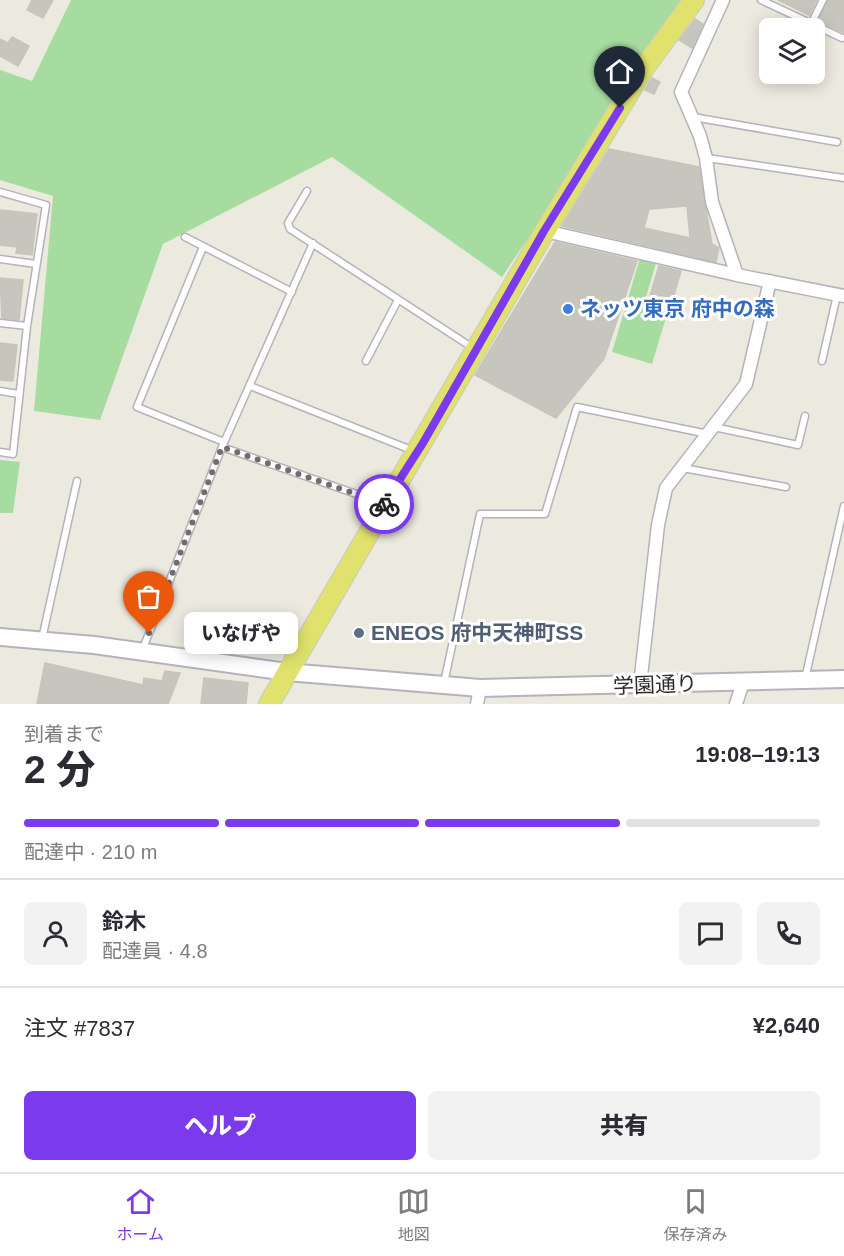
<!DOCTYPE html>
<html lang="ja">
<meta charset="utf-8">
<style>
:root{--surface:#fff;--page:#f2f2f3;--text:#2b2b33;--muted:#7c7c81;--line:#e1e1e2;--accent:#7c3aed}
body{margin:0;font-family:Arial,"Noto Sans JP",sans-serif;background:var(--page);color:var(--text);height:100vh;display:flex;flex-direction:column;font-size:22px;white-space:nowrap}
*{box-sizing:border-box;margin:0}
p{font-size:20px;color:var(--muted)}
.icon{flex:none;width:33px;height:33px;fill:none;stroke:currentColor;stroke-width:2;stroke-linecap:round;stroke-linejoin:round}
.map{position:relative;height:704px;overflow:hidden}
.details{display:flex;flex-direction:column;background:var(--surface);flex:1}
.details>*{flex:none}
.tools{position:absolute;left:759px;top:18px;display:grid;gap:12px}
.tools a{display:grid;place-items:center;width:66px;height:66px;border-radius:9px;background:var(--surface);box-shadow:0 3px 15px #0003;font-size:30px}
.pin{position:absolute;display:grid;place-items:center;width:51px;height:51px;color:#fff;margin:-62px -26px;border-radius:50% 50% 50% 0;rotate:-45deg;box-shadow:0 0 6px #0007}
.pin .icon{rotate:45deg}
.courier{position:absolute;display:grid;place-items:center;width:60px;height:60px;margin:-30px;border:4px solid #7c3aed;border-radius:50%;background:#fff;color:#222;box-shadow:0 2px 8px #0007}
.bubble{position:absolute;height:42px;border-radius:9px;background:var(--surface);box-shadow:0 3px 15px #0003;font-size:20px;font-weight:800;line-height:42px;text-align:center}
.headline em{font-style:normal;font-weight:800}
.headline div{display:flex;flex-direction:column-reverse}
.headline{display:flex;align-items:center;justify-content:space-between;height:102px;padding:0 24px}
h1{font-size:39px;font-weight:800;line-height:45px}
.bar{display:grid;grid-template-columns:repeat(4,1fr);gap:9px 6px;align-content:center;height:72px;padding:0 24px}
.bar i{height:8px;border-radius:4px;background:var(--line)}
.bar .active{background:var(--accent)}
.bar p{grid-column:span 4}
.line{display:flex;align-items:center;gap:15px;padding:0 24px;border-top:2px solid var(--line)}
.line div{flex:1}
.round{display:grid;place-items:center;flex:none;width:63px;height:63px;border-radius:9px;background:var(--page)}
.primary-button{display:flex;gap:12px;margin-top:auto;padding:12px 24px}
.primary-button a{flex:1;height:69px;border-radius:9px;background:var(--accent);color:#fff;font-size:24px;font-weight:800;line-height:69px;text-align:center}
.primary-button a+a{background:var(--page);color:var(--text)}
.menu{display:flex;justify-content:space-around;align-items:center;height:84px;border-top:2px solid var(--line);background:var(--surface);font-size:16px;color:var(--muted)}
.menu a{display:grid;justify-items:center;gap:3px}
.menu .active{color:var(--accent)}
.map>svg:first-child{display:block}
.green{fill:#a7dca1}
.building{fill:#c7c6be;stroke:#c7c5b9;stroke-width:1.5;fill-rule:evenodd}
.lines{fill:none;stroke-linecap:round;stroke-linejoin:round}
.service-casing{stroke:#b3b2bd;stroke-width:9}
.minor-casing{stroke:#b3b2bd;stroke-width:15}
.tertiary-casing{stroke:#b3b2bd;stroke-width:20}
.primary-casing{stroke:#c8c8c8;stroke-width:22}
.service{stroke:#fff;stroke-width:6}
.minor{stroke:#fff;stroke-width:12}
.tertiary{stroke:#fff;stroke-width:16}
.primary{stroke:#e0e26d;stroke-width:20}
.done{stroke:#6f6e6a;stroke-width:6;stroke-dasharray:0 10.8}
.route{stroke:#7c3aed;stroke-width:8}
.shop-dot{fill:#3f7fe0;stroke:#fff;stroke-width:2}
.service-dot{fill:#5c6f8a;stroke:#fff;stroke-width:2}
.labels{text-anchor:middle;stroke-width:6;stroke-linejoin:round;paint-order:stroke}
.shop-label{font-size:21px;font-weight:bold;fill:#366cbe;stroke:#fff;text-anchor:start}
.service-label{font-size:21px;font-weight:bold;fill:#4e5e75;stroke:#fff;text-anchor:start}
.street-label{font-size:21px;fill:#2b2b2b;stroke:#fff}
</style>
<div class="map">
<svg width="844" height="704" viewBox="0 0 844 704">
<rect width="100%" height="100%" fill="#ece9df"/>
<path class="green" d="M71,0h618l-187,277 -170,-120 -169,87 -63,176 -66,-9 19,-215 -53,-16v-110l32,11z
M640,258l16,5 -12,41 24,7 -16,53 -40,-12z
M0,460l20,2 -7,51h-13z"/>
<path class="building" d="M32,0h21l-10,18 -16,-8z
M778,0h39l-8,15z
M828,0h16v33l-26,-12z
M695,19l8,5 -11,24 -13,-8z
M12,37l17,9 -11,20 -18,-10v-17l8,4z
M652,78l8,4 -6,12 -9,-4z
M609,149l90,18 13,77 7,4 -3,14 -154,-36zM687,206l3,32 -46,-10 5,-19z
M0,210l37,4 -5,41 -16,-2 1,-6 -17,-2z
M555,242l82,19 -33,98 -48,59 -81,-43z
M659,266l22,5 -10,34 -22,-6z
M0,278l23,2 -4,40 -17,-2z
M0,343l17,2 -4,36 -13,-1z
M45,663l98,22 1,-7 18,3 3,-10 15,2 -12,31h-131z
M204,678l44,5 -2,21h-45z"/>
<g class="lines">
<defs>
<path id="service" d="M761,0l81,38
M811,24l12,-24
M693,117l144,25
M707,158l137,20
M307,191l-19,32 2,6 183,119
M0,192l46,13 -19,121 -14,128 -13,-2
M185,237l107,55
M203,247l-66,160 87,35
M0,259l36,5
M0,323l27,3
M366,361l32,-61
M822,361l15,-66
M250,386l164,65
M0,391l19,3
M714,427l84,18 7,-29
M222,447l160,56
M683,468l103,19
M42,639l35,-158
M142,651l80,-204 91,-204
M805,679l39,-173
M444,683l36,-169h65l32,-107 131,27"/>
<path id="minor" d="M723,0l-42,92 19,44 6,22 6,44 25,73
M545,231l192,44 107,21
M640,685l18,-160 8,-37 80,-104 24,-103
M477,704l3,-16
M736,704l7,-22"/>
<path id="tertiary" d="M0,637l94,8 193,27 193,16 364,-9"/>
<path id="primary" d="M269,704l276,-473 99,-163 50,-68"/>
</defs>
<use href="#service" class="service-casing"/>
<use href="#minor" class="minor-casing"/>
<use href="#tertiary" class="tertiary-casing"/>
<use href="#primary" class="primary-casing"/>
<use href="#service" class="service"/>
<use href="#minor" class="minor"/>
<use href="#tertiary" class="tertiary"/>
<use href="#primary" class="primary"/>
</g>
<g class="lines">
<path class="done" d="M149,633l73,-186 162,57"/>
<path class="route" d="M384,504l39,-61 121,-212 76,-123"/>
</g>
<circle class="shop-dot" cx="568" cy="309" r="6"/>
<circle class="service-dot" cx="359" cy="633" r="6"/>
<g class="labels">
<g class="shop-label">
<text x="580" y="316">ネッツ東京 府中の森</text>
</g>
<g class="service-label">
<text x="371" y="640">ENEOS 府中天神町SS</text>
</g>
<g class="street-label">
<text transform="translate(655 685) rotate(-2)" y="7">学園通り</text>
</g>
</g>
</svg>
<div class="tools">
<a><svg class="icon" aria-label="layers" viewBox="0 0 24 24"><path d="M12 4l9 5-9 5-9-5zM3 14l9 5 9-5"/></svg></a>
</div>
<div class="pin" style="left:149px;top:633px;background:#ea580c"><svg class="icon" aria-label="bag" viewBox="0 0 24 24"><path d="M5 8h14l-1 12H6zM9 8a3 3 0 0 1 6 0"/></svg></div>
<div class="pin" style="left:620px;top:108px;background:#1f2937"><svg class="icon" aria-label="home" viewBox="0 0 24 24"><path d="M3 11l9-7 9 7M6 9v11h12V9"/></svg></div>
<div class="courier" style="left:384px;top:504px"><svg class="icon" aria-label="bike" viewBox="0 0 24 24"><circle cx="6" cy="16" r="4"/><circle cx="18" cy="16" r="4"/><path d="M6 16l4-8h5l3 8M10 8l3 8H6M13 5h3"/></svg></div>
<div class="bubble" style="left:184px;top:612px;width:114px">いなげや</div>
</div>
<section class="details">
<div class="headline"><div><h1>2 分</h1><p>到着まで</p></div><em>19:08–19:13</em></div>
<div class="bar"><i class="active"></i><i class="active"></i><i class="active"></i><i></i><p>配達中 · 210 m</p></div>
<div class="line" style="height:108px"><a class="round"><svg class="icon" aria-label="person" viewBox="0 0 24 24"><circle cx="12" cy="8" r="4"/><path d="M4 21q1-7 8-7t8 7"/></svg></a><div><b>鈴木</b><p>配達員 · 4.8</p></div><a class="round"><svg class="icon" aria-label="chat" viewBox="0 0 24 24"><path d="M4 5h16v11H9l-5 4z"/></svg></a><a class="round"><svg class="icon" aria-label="phone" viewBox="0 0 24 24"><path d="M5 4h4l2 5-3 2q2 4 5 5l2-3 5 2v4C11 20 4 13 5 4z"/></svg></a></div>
<div class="line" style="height:78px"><div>注文 #7837</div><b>¥2,640</b></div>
<div class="primary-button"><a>ヘルプ</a><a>共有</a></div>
</section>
<nav class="menu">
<a class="active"><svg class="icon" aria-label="home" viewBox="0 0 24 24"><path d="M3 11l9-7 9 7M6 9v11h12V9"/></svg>ホーム</a>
<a><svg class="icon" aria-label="map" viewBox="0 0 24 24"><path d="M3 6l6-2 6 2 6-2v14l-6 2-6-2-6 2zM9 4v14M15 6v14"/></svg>地図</a>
<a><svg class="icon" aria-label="saved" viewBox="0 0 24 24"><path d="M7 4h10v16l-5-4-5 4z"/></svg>保存済み</a>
</nav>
